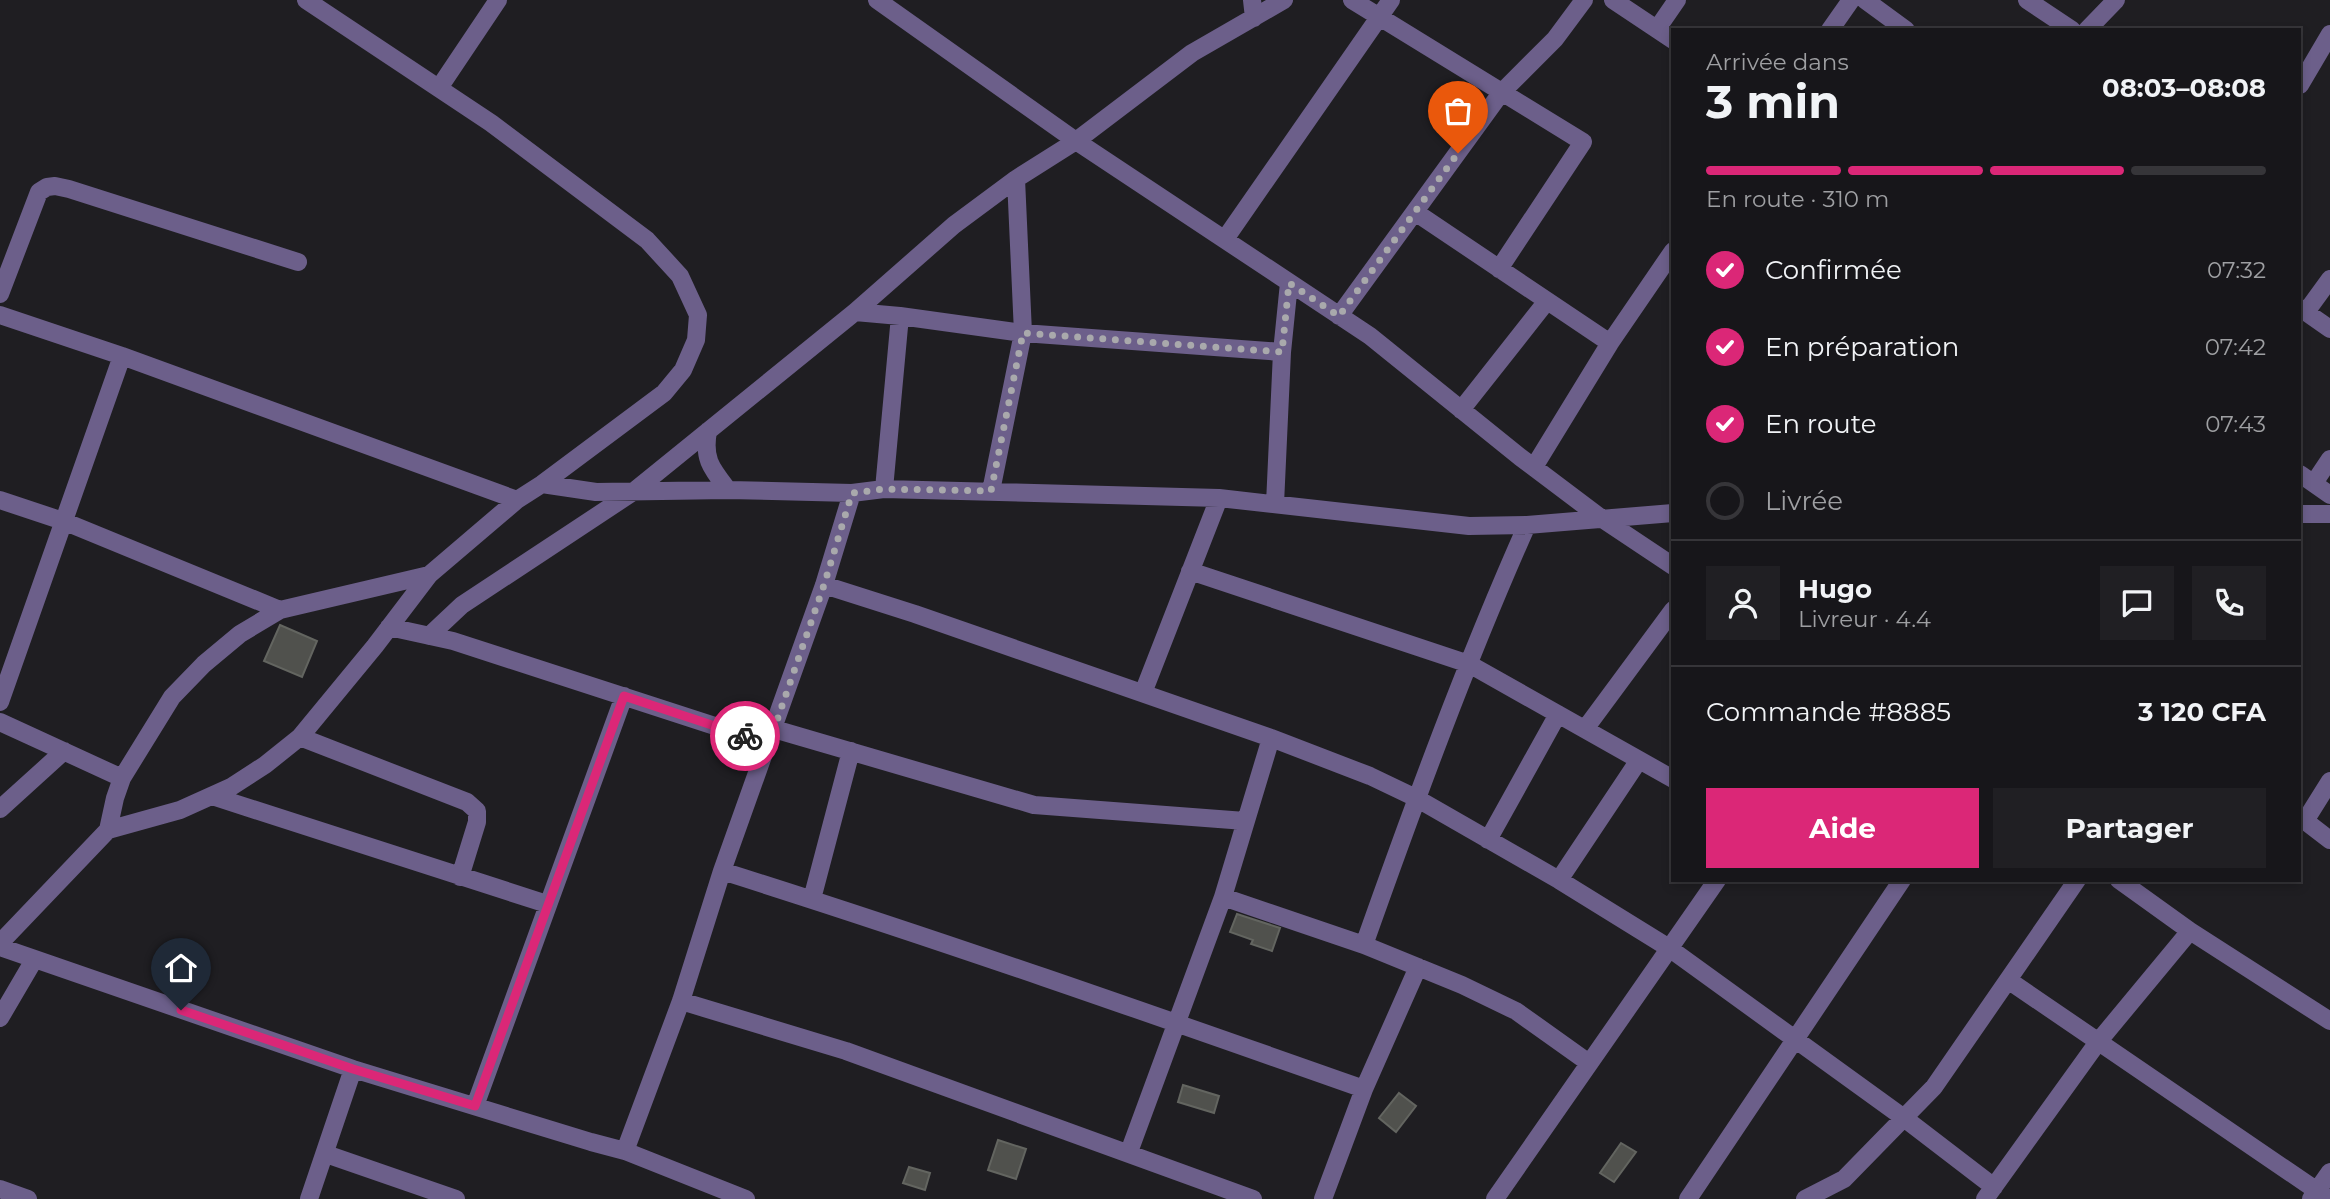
<!DOCTYPE html>
<html lang="fr">
<meta charset="utf-8">
<style>
:root{--surface:#17161a;--page:#201f23;--text:#f1f3f6;--muted:#9e9fa2;--line:#363539;--accent:#db2777}
body{margin:0;font-family:Montserrat,sans-serif;background:var(--page);color:var(--text);height:100vh;display:flex;flex-direction:column;font-size:26px;white-space:nowrap}
*{box-sizing:border-box;margin:0}
p{font-size:23px;color:var(--muted)}
.icon{flex:none;width:38px;height:38px;fill:none;stroke:currentColor;stroke-width:2;stroke-linecap:round;stroke-linejoin:round}
.map{position:relative;flex:1;overflow:hidden}
.side{position:absolute;left:1671px;top:28px;width:630px;height:854px;display:flex;flex-direction:column;background:var(--surface);border-radius:0px;box-shadow:0 4px 10px #0003,0 0 0 2px var(--line)}
.side>*{flex:none}
.pin{position:absolute;display:grid;place-items:center;width:60px;height:60px;color:#fff;margin:-72px -30px;border-radius:50% 50% 50% 0;rotate:-45deg;box-shadow:0 0 7px #0007}
.pin .icon{rotate:45deg}
.courier{position:absolute;display:grid;place-items:center;width:70px;height:70px;margin:-35px;border:5px solid #db2777;border-radius:50%;background:#fff;color:#222;box-shadow:0 2px 9px #0007}
.headline em{font-style:normal;font-weight:700}
.headline div{display:flex;flex-direction:column-reverse}
.headline{display:flex;align-items:center;justify-content:space-between;height:119px;padding:0 35px}
h1{font-size:46px;font-weight:700;line-height:52px}
.bar{display:grid;grid-template-columns:repeat(4,1fr);gap:10px 7px;align-content:center;height:84px;padding:0 35px}
.bar i{height:9px;border-radius:5px;background:var(--line)}
.bar .current{background:var(--accent)}
.bar p{grid-column:span 4}
.line{display:flex;align-items:center;gap:18px;padding:0 35px;border-top:2px solid var(--line)}
.line div{flex:1}
.round{display:grid;place-items:center;flex:none;width:74px;height:74px;border-radius:0px;background:var(--page)}
ol{padding:0 35px;list-style:none}
li{display:flex;align-items:center;gap:21px;height:77px}
li p{margin-inline-start:auto}
li .icon{padding:7px;border-radius:50%;background:var(--accent);color:#fff;stroke-width:4}
li:last-child{color:var(--muted)}
li i{width:38px;height:38px;border:4px solid var(--line);border-radius:50%}
.cta{display:flex;gap:14px;margin-top:auto;padding:14px 35px}
.cta a{flex:1;height:80px;border-radius:0px;background:var(--accent);color:#fff;font-size:28px;font-weight:700;line-height:80px;text-align:center}
.cta a+a{background:var(--page);color:var(--text)}
.map>svg:first-child{display:block}
.building{fill:#50514d;stroke:#636560;stroke-width:2}
.lines{fill:none;stroke-linecap:round;stroke-linejoin:round}
.minor{stroke:#6c5f8a;stroke-width:18}
.done{stroke:#a9a9ac;stroke-width:7;stroke-dasharray:0 12.6}
.route{stroke:#db2777;stroke-width:9}
</style>
<div class="map">
<svg width="2330" height="1199" viewBox="0 0 2330 1199">
<rect width="100%" height="100%" fill="#1f1e22"/>
<path class="building" d="M280,625l37,16 -15,36 -38,-16z
M1237,914l43,14 -8,23 -21,-7 2,-4 -23,-8z
M1183,1085l36,11 -5,17 -36,-11z
M1399,1093l17,13 -20,26 -17,-14z
M998,1140l28,9 -10,30 -28,-9z
M1621,1143l15,9 -22,30 -14,-9z
M909,1167l21,6 -5,17 -22,-7z"/>
<g class="lines">
<path class="minor" d="M877,0l199,141 294,195 150,121 81,61 72,48
M1252,0l2,18
M1352,0l231,142 -84,127
M1613,0l60,40
M1865,0l41,30
M2027,0l45,30
M1657,29l20,-29
M1830,30l21,-30
M2087,30l29,-30
M2300,85l30,-51
M439,88l59,-88
M1415,212l195,131
M1225,239l166,-239
M0,294l39,-102 8,-5 8,-1 14,3 229,73
M2300,308l30,21
M855,312l99,-87 62,-46 60,-38 116,-88 92,-53
M2306,312l24,-33
M0,315l122,41 395,144
M1339,316l162,-223 54,-54 29,-39
M1461,410l86,-109
M708,431c-5,28 3,37 20,59
M1534,467l76,-124 63,-92
M2300,474l30,21
M2314,483l16,-24
M542,484l54,8 132,-2 124,3 32,-4 335,9 250,28 58,-1 146,-12
M884,489l16,-173
M991,491l32,-158 -7,-154
M0,500l63,21 217,89
M1275,504l7,-152 7,-69
M2300,514h30
M1190,571l279,93 204,115
M824,585l91,29 356,124 99,38 46,22 143,82 110,68 235,170 90,69
M389,627l64,14 314,102
M429,636l33,-31 171,-113 222,-180 45,4 123,17 259,19
M1143,693l76,-195
M0,702l122,-346
M0,722l122,56
M774,729l260,76 211,16
M1585,729l88,-119
M300,737l167,65 10,9v11l-17,55
M212,796l335,108
M0,809l64,-58
M2300,817l30,23
M2305,821l25,-40
M108,830l7,-32 7,-20 50,-81 32,-33 36,-30 40,-24 149,-35
M1488,840l70,-126
M722,871c216,68 429,143 642,218
M1559,880l80,-120
M2119,880l71,51 140,90
M1223,897l141,48 98,40 54,26 73,52
M812,899l39,-148
M0,943l108,-113 72,-20 51,-23 34,-22 35,-28 75,-91 54,-71 88,-75 25,-16 122,-91 19,-23 13,-30 2,-25 -18,-39 -33,-36 -156,-117 -185,-123
M1364,945c50,-141 102,-283 163,-420
M0,947l353,122 238,73 34,9 121,48
M2008,980l321,219
M681,1001l165,50 407,148
M0,1018l34,-58
M475,1106l149,-410
M625,1151l56,-150 41,-130 102,-286 28,-92
M1129,1152l94,-255 48,-159
M326,1154l130,45
M0,1189l28,10
M309,1199l44,-130
M1323,1199l41,-110 54,-122
M1495,1199l222,-319
M1688,1199l214,-319
M1805,1199l39,-20 90,-92 143,-207
M1985,1199l113,-157 92,-111
M2311,1199l19,-27"/>
</g>
<g class="lines">
<path class="done" d="M745,736l22,7 7,-14 50,-144 28,-92 32,-4 107,2 32,-158 259,19 7,-69 50,33 119,-163"/>
<path class="route" d="M181,1010l172,59 122,37 149,-410 121,40"/>
</g>
</svg>
<div class="pin" style="left:1458px;top:153px;background:#ea580c"><svg class="icon" aria-label="bag" viewBox="0 0 24 24"><path d="M5 8h14l-1 12H6zM9 8a3 3 0 0 1 6 0"/></svg></div>
<div class="pin" style="left:181px;top:1010px;background:#1f2937"><svg class="icon" aria-label="home" viewBox="0 0 24 24"><path d="M3 11l9-7 9 7M6 9v11h12V9"/></svg></div>
<div class="courier" style="left:745px;top:736px"><svg class="icon" aria-label="bike" viewBox="0 0 24 24"><circle cx="6" cy="16" r="4"/><circle cx="18" cy="16" r="4"/><path d="M6 16l4-8h5l3 8M10 8l3 8H6M13 5h3"/></svg></div>
<section class="side">
<div class="headline"><div><h1>3 min</h1><p>Arrivée dans</p></div><em>08:03–08:08</em></div>
<div class="bar"><i class="current"></i><i class="current"></i><i class="current"></i><i></i><p>En route · 310 m</p></div>
<ol>
<li><svg class="icon" aria-label="check" viewBox="0 0 24 24"><path d="M5 12l5 5 9-10"/></svg>Confirmée<p>07:32</p></li>
<li><svg class="icon" aria-label="check" viewBox="0 0 24 24"><path d="M5 12l5 5 9-10"/></svg>En préparation<p>07:42</p></li>
<li><svg class="icon" aria-label="check" viewBox="0 0 24 24"><path d="M5 12l5 5 9-10"/></svg>En route<p>07:43</p></li>
<li><i></i>Livrée</li>
</ol>
<div class="line" style="height:126px"><a class="round"><svg class="icon" aria-label="person" viewBox="0 0 24 24"><circle cx="12" cy="8" r="4"/><path d="M4 21q1-7 8-7t8 7"/></svg></a><div><b>Hugo</b><p>Livreur · 4.4</p></div><a class="round"><svg class="icon" aria-label="chat" viewBox="0 0 24 24"><path d="M4 5h16v11H9l-5 4z"/></svg></a><a class="round"><svg class="icon" aria-label="phone" viewBox="0 0 24 24"><path d="M5 4h4l2 5-3 2q2 4 5 5l2-3 5 2v4C11 20 4 13 5 4z"/></svg></a></div>
<div class="line" style="height:91px"><div>Commande #8885</div><b>3 120 CFA</b></div>
<div class="cta"><a>Aide</a><a>Partager</a></div>
</section>
</div>
